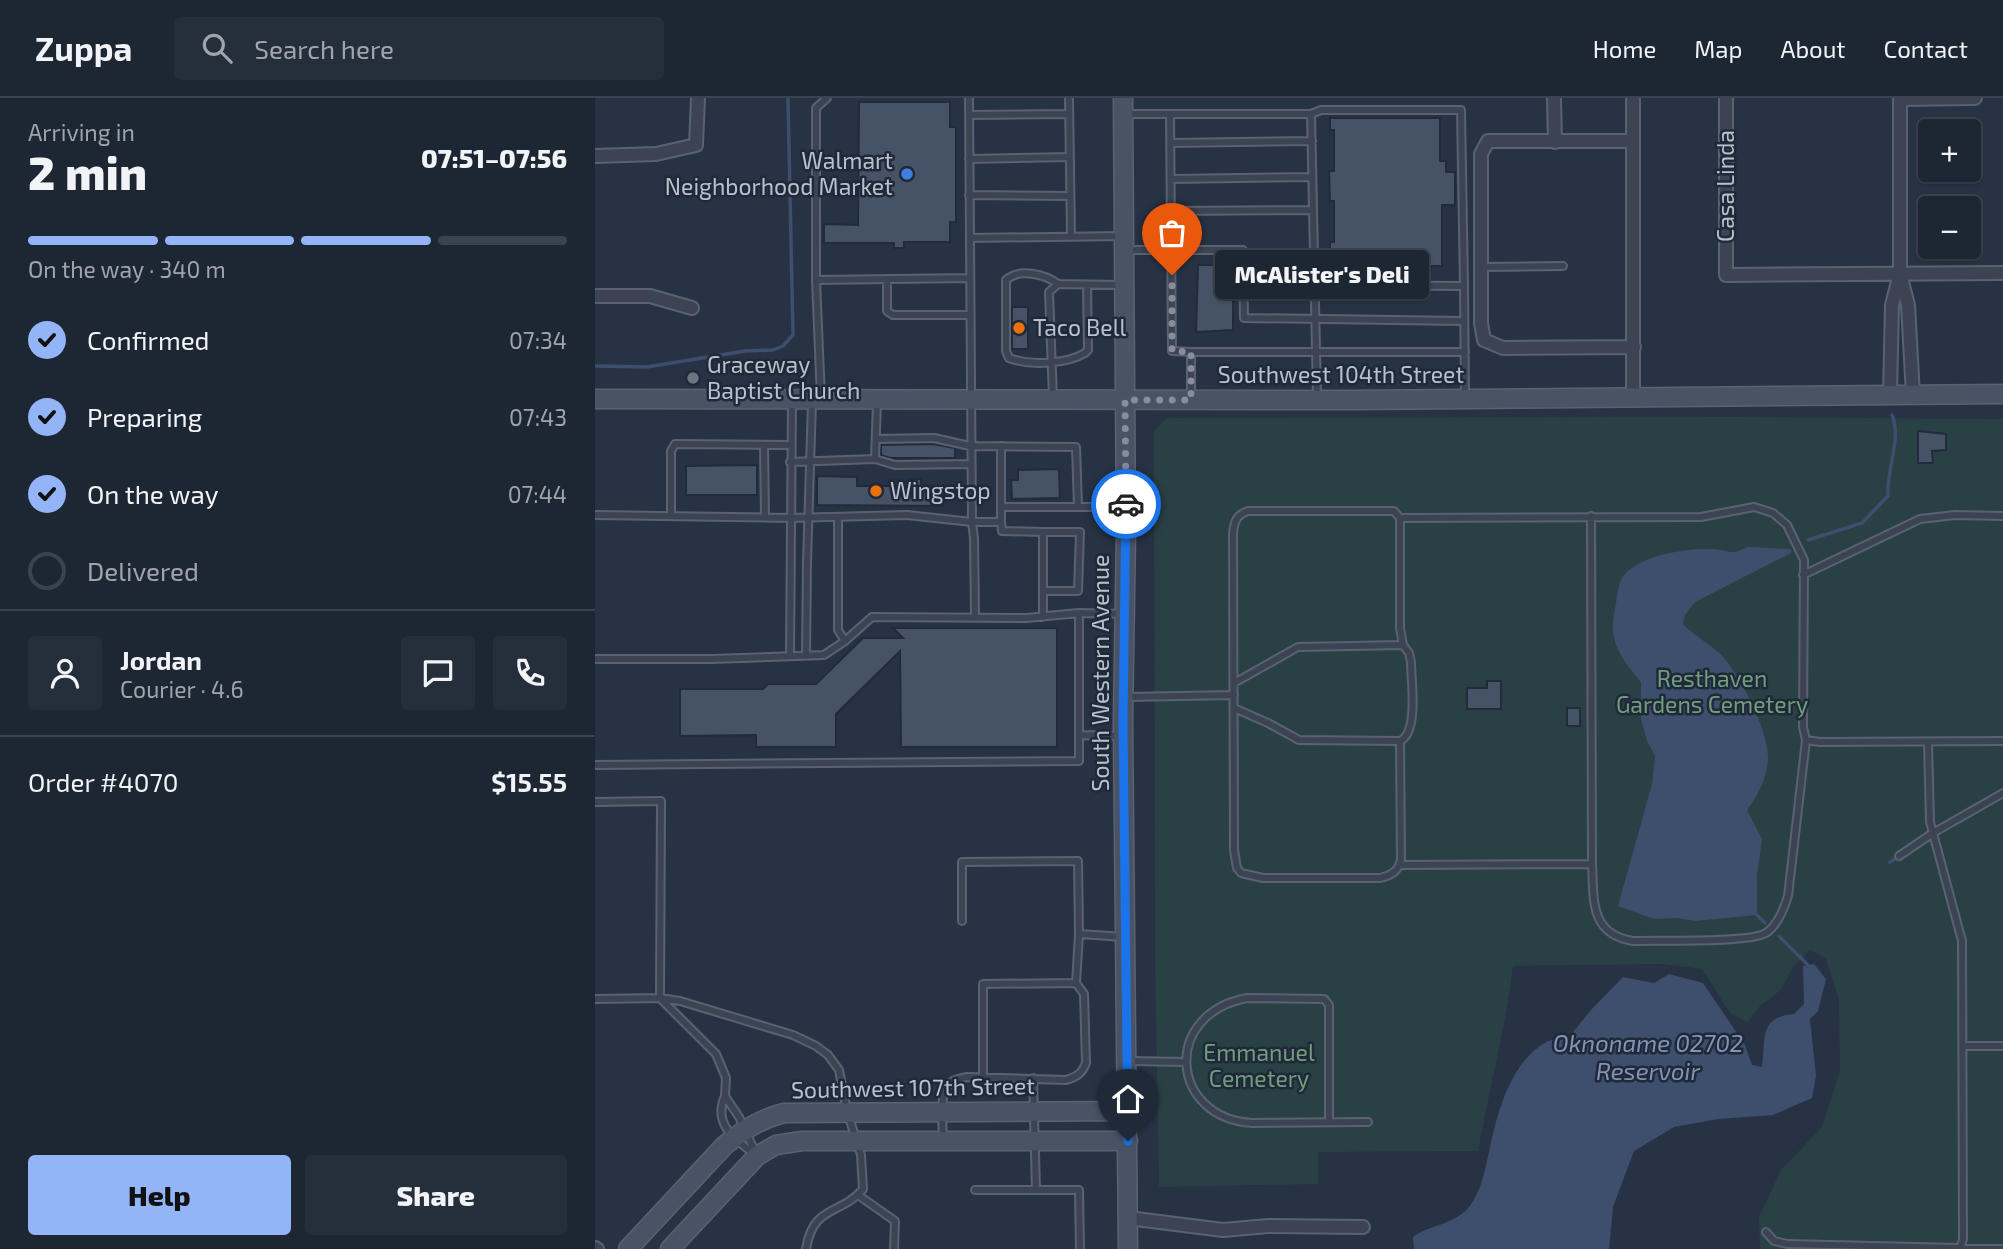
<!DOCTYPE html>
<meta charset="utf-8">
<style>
:root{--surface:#1d2633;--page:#252e3b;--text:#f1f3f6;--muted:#a0a5ac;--line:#3b434e;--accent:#93b5f8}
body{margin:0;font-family:"Exo 2",sans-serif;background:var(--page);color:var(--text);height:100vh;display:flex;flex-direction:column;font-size:26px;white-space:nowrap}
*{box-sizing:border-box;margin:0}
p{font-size:23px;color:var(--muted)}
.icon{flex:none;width:38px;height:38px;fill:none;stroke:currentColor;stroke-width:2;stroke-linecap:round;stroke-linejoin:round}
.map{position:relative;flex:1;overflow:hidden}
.details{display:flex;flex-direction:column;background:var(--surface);width:595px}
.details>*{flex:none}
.buttons{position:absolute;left:1323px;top:21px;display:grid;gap:14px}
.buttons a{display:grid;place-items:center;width:63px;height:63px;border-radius:7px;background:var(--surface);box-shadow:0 2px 5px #0004,0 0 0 2px var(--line);font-size:35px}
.pin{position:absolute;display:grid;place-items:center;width:60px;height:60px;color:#fff;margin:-72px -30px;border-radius:50% 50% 50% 0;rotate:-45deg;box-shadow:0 0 7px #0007}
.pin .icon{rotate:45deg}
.courier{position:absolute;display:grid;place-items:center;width:70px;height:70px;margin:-35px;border:5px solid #1a73e8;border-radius:50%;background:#fff;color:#222;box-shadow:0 2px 9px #0007}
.bubble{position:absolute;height:49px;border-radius:7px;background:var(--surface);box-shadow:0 2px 5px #0004,0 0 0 2px var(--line);font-size:23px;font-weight:800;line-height:49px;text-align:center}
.headline em{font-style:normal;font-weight:800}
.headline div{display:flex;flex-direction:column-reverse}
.headline{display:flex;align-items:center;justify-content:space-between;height:119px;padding:0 28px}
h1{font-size:46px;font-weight:800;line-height:52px}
.bar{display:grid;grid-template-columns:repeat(4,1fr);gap:10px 7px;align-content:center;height:84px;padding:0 28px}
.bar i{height:9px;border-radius:5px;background:var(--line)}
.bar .active{background:var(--accent)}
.bar p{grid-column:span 4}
.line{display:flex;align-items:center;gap:18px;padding:0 28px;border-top:2px solid var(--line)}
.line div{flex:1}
.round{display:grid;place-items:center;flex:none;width:74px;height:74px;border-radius:7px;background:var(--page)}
ol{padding:0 28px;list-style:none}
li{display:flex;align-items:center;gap:21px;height:77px}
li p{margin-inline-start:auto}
li .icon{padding:7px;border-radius:50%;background:var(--accent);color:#111;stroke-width:4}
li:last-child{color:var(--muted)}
li i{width:38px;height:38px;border:4px solid var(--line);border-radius:50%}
.action{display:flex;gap:14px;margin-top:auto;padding:14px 28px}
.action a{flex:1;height:80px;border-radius:7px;background:var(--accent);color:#111;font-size:28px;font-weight:800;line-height:80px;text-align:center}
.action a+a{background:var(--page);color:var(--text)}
header{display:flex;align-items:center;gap:42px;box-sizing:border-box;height:98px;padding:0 35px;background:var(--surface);border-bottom:2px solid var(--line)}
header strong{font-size:33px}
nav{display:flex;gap:38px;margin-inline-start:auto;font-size:24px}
.search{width:490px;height:63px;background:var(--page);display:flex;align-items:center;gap:18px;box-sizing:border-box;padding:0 24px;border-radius:7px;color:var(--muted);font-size:26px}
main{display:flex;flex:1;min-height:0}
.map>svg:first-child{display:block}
.green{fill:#294045}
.water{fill:#3e4e6d}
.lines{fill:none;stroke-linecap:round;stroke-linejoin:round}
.stream{stroke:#3e4e6d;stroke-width:3.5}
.building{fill:#465266;stroke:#222b3b;stroke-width:2}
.lane-casing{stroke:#5a6271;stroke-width:10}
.street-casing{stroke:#5a6271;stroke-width:16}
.secondary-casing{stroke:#5a6271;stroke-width:21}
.lane{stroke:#3c4453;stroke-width:6}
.street{stroke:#3c4453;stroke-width:12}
.secondary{stroke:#4a5366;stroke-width:18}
.done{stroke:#868e9d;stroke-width:7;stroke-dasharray:0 12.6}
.route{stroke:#1a73e8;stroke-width:9}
.shop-dot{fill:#3f7fe0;stroke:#202939;stroke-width:2.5}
.food-dot{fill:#e8710a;stroke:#202939;stroke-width:2.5}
.worship-dot{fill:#6b7280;stroke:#202939;stroke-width:2.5}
.labels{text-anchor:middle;stroke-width:5;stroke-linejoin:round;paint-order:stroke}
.poi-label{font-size:23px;fill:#b9c0cd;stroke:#202939;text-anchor:start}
.street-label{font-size:23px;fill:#b9c0cd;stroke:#202939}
.park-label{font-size:23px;fill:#709e7d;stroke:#202939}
.water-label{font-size:24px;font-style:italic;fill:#8194b3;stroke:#202939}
</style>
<header>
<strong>Zuppa</strong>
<div class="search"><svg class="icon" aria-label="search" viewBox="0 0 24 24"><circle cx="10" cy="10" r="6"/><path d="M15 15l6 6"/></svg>Search here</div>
<nav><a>Home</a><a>Map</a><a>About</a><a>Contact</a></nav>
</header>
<main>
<section class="details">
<div class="headline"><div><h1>2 min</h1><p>Arriving in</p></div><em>07:51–07:56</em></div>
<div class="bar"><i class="active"></i><i class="active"></i><i class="active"></i><i></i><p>On the way · 340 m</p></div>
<ol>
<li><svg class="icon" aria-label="check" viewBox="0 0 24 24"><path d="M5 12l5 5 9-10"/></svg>Confirmed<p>07:34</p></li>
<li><svg class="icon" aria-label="check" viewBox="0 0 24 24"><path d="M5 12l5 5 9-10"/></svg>Preparing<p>07:43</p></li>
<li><svg class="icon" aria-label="check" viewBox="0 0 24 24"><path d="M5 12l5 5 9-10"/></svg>On the way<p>07:44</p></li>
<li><i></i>Delivered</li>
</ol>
<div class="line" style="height:126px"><a class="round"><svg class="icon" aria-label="person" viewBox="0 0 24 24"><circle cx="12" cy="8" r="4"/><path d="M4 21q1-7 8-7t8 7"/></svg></a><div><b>Jordan</b><p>Courier · 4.6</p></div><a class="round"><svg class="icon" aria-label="chat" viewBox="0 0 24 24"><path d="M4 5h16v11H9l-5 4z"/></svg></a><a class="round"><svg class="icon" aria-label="phone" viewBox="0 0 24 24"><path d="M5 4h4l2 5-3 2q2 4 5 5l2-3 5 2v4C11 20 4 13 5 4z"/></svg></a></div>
<div class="line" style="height:91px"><div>Order #4070</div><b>$15.55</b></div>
<div class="action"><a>Help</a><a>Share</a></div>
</section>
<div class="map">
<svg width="1408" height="1151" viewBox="0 0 1408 1151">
<rect width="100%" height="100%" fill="#273244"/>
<path class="green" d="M1139,319l269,2v830h-243l-1,-32 22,-47 41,-43 18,-56 -1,-71 -13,-41 -16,-9 -17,17 -12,23 -21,16 -12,16 -18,-9 -28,-44 -39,-5 -150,2c-7,62 -24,123 -35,185l-160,1v32l-159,3 -4,-223 -1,-533 12,-13z"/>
<path class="water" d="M1152,449l44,2v4l-96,49 -10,13 -2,9c12,13 30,21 41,34 18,21 46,75 44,103 -2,18 -10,35 -21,49l15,29 -5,37v39l-61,6 -20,-3 -22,1 -36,-13 34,-122 3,-28 -8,-15 -6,-22v-37c-22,-27 -34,-41 -25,-78 1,-8 2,-19 6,-26 14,-23 65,-30 90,-29 16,0 18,8 35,-2z
M1219,866l12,15 -8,32 -8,8 6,57 -4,22 -39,17 -55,4 -44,8 -40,24 -21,56 -4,42h-195l-1,-12c18,-13 41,-12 56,-30 12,-15 16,-37 20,-55 8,-38 21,-91 59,-111 6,-2 15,-3 21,-4l22,-27 32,-33 31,6 15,-9 34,9 42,62 7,20 10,2c4,-27 -4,-50 32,-53l10,-10 -1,-38z"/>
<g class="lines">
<path class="stream" d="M0,268l52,1 98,-16 28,-1 10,-4 10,-11 -5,-237
M1213,442l54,-17 26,-27c-2,-26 14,-57 4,-81
M1295,764l10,-6
M1162,817l8,8
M1184,838l31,31"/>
</g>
<path class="building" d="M264,4h91v25h6v95h-6v20h-46v6h-10v-5h-70v-19l34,1z
M735,20h110v43h6v11h9v33h-13v61h-16v-9h-25v4h-28v-5l-23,1v4h-20v-19h4v-41h-4l-1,-30h5v-41h-4z
M603,167h35v65l-37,2z
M417,209h16v42h-16z
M1323,333l28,3v16l-14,1 1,12h-15z
M338,346l22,4v10h-65l-9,-3v-10z
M162,367v30h-71v-29z
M464,371l1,29 -48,1 -1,-19h7v-10z
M222,378l40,1v9h53v-7h11v7h22v20l-126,-1z
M298,530h164v119h-156l-1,-96 -64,63v33h-80v-12l-76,1v-47h83l5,-5h48l47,-46h40z
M892,583h14v28h-34v-21h20z
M972,610h13v18h-13z"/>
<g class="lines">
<defs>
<path id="lane" d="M474,0l2,139
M530,16h186l6,283
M575,16l2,237 19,1v46
M716,16l10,-4h140l3,176
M374,17l100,-1
M576,45l141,-2
M374,61l101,-2
M576,81l141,-2
M374,97l101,1
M576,113l142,-1
M375,140l152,-2
M531,152h117l1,68 220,3
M886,169l82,-1
M292,181v32l6,4h77
M221,182l154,-2
M463,186c-13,-10 -39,-16 -52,-4v71l3,7c21,8 58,6 76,-5l3,-3 -1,-65
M720,187l149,1 1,111
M596,254h274
M226,300l-5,-118v-172l11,-10
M458,300l-4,-106 9,-8 63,1
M281,341l58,-1 36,8 106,1 2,60h46
M169,347l1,72
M280,361l20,6 75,-1
M195,364l85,-3 2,-57
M406,409v-61
M0,417l195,3 117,-3 65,7 -3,-424
M76,417v-64l4,-7 116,1
M243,419v113l7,11
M805,420l301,-1 53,-10 19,6 14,12 17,35 -1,167 3,13 -18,156c-4,13 -10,29 -22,37 -17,10 -109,7 -133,8 -44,-7 -39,-42 -41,-77l-1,-348
M406,424l1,9 41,1
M1208,477l117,-56 35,-4 48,1
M448,493h35l2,-59h-37v85
M380,519l-1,-79 -2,-16h29v-15h77
M195,558l2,-254
M211,558l1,-94 5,-160
M0,561h117l112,-4 21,-14 27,-24 154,1 53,-5 44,1
M639,585l64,-36 105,-2
M531,599l108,-2
M639,610l34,15 31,17 101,1c19,-9 11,-60 11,-79l-2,-9 -6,-8 -3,-17v-110l-6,-7h-146c-12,4 -14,11 -15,23l1,316 3,18 4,5 22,5h117c12,-3 19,-7 21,-19l-1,-118
M484,637l44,1
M1211,642l14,2 183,-1
M1333,644l2,80 32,119 1,298 -3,10
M0,667l484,-4v-148
M0,704l66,-1 -1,197 56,56 10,24 -1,18
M1304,758l34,-23 70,-40
M805,767l192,-1
M367,823v-59l116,-1 1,73
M0,901l65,-1 20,3 113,34 23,11 12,9 11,15 8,41 14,44 2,34c-21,26 -50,15 -57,60
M1368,948h40
M534,963l57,1
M388,979v-93l93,-1 3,-49 46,3
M438,980l3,112
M130,998l14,21 18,39c-21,-16 -45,-31 -32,-60z
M734,1024v-117l-5,-6 -77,-1c-86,16 -77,120 5,125l116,-1
M348,1041c0,-15 -5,-45 7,-56 5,-4 11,-5 17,-6l99,3c10,-3 16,-6 20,-17l-2,-69 -8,-11
M380,1092h104l1,59
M263,1097l37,26 -1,28
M1171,1134l8,9 13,3 216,5"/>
<path id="street" d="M959,0l1,44
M1038,0v299
M1131,0v177l277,-2
M1305,1l75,-1
M1038,43h-145l-7,13v169l3,17 19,8 131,-1
M0,58l61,-2 40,-9 2,-47
M1306,180l7,27 5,90
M0,198h55l42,12
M1295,297l2,-90 8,-31v-176
M533,1120l95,12 45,-4 95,1
M0,1150l2,1"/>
<path id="secondary" d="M528,0l3,433 -3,192 5,526
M0,301l760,1 648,-6
M33,1151l97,-104c19,-15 35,-26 59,-32l344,-2
M75,1151l87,-93 19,-11 26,-4h326"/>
</defs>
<use href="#lane" class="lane-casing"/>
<use href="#street" class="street-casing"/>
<use href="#secondary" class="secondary-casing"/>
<use href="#lane" class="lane"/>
<use href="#street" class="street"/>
<use href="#secondary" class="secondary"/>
</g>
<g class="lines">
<path class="done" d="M531,406l-1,-104h66v-48l-19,-1v-76"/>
<path class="route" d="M531,406l-3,219 5,418"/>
</g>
<circle class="shop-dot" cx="312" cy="76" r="7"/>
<g class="food-dot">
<circle cx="424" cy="230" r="7"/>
<circle cx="281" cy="393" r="7"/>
</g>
<circle class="worship-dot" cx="98" cy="280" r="7"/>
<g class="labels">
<g class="poi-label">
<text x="298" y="71" text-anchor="end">Walmart<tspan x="298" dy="26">Neighborhood Market</tspan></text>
<text x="438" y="238">Taco Bell</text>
<text x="112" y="275">Graceway<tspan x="112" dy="26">Baptist Church</tspan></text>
<text x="295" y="401">Wingstop</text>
</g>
<g class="street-label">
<text transform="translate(1131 88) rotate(-90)" y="8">Casa Linda</text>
<text x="746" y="285">Southwest 104th Street</text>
<text transform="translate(506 575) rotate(-90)" y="8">South Western Avenue</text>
<text transform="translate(318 990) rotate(-1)" y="8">Southwest 107th Street</text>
</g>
<g class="park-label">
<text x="1117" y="589">Resthaven<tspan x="1117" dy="26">Gardens Cemetery</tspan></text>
<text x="664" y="963">Emmanuel<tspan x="664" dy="26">Cemetery</tspan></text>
</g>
<g class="water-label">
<text x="1053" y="954">Oknoname 02702<tspan x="1053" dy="28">Reservoir</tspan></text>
</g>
</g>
</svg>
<div class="buttons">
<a>+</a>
<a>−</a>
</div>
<div class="pin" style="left:577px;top:177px;background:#ea580c"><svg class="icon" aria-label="bag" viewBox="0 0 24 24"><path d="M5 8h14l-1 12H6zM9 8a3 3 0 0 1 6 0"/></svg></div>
<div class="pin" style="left:533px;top:1043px;background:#1f2937"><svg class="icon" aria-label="home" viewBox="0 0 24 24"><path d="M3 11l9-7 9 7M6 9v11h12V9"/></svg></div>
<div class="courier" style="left:531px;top:406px"><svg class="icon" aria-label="car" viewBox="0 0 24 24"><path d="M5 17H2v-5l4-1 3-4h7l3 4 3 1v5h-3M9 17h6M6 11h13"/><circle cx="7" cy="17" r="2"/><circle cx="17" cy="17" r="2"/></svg></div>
<div class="bubble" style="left:620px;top:152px;width:214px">McAlister's Deli</div>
</div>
</main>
